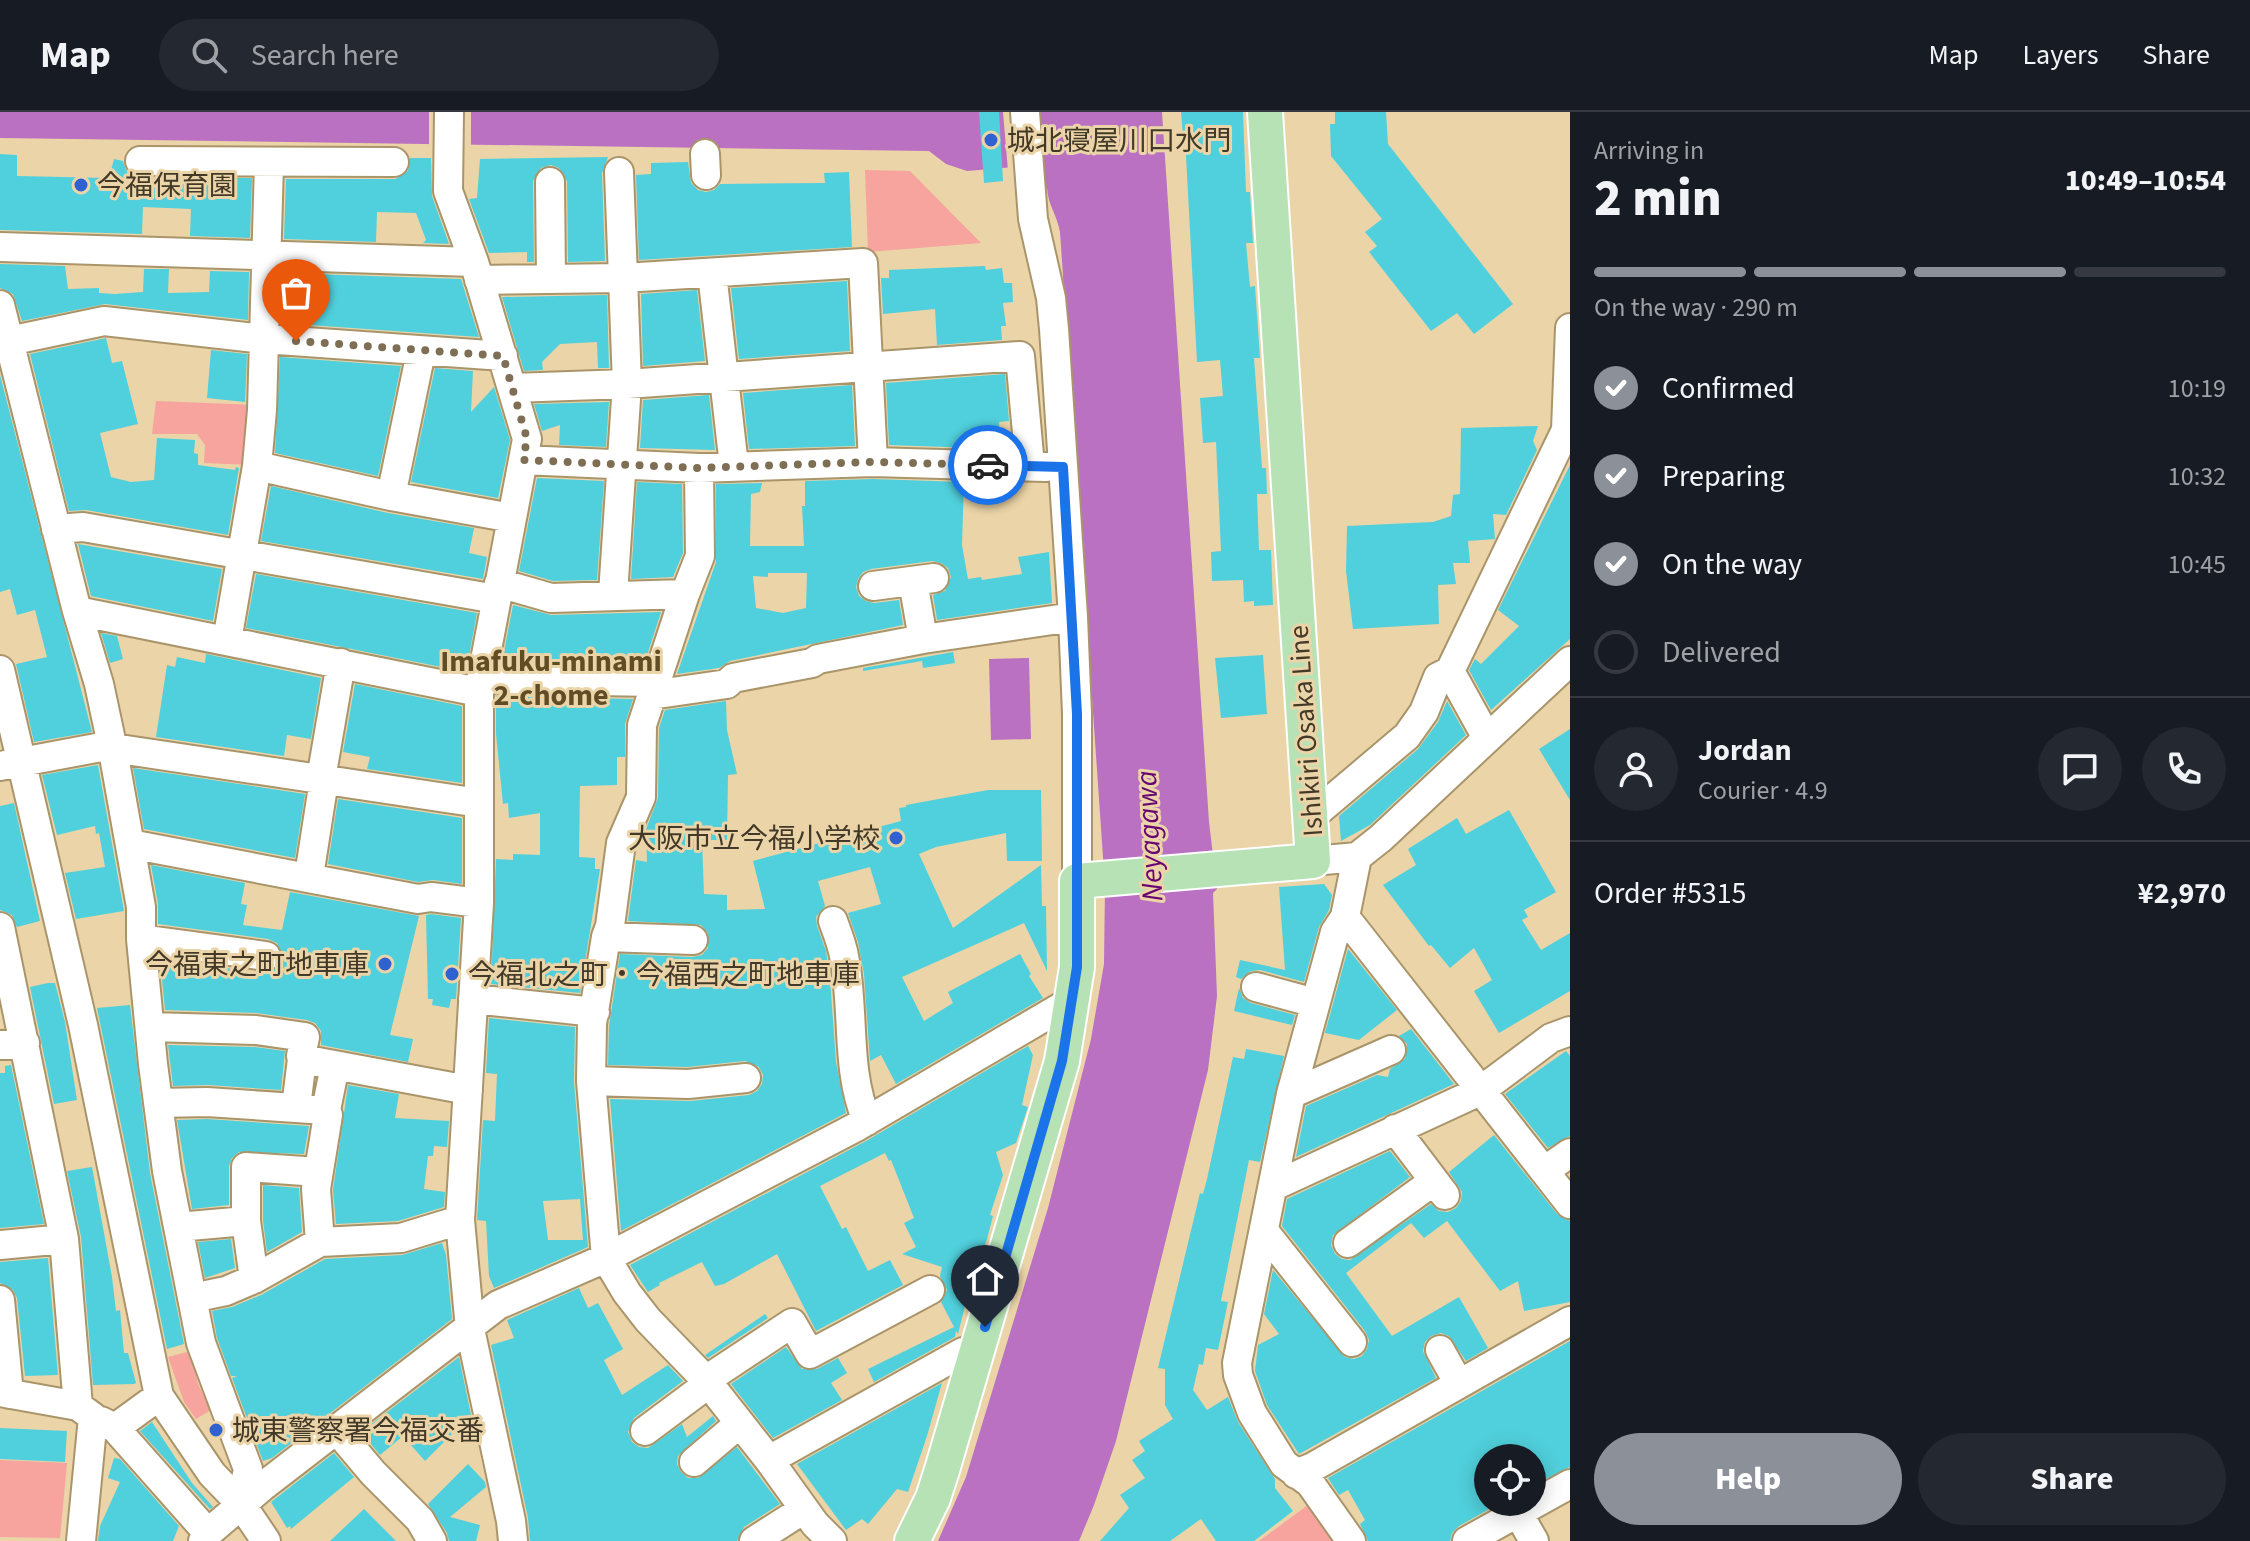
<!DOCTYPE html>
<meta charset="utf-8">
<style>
:root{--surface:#171b24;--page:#242831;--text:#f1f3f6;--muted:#9ea1a6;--line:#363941;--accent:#8c9099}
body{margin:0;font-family:"Source Sans 3","Noto Sans JP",sans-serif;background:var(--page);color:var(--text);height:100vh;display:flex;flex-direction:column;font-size:30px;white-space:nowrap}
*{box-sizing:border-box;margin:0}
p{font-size:26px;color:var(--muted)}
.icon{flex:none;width:44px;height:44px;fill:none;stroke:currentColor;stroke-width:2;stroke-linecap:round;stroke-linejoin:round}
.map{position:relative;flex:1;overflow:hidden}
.side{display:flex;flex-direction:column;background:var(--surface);width:680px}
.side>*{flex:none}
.fabs{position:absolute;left:1474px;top:1332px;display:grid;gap:16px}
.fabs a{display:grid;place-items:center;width:72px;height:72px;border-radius:50%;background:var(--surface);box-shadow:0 4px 20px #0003;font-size:40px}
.pin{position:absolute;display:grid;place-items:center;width:68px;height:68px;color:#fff;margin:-82px -34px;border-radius:50% 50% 50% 0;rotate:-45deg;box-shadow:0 0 8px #0007}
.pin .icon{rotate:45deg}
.courier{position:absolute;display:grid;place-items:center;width:80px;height:80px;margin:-40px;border:6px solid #1a73e8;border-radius:50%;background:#fff;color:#222;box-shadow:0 2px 10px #0007}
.overview em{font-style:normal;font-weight:800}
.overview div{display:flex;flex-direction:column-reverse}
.overview{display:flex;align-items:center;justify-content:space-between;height:136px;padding:0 24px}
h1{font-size:52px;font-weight:800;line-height:60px}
.bar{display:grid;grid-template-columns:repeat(4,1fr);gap:12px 8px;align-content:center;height:96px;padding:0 24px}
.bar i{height:10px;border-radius:6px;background:var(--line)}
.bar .selected{background:var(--accent)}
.bar p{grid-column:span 4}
.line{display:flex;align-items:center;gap:20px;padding:0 24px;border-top:2px solid var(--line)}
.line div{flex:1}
.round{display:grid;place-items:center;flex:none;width:84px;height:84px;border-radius:42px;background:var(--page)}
ol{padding:0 24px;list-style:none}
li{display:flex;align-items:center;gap:24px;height:88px}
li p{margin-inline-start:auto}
li .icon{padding:8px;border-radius:50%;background:var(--accent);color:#fff;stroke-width:4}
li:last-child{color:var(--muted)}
li i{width:44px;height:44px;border:4px solid var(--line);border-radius:50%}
.button{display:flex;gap:16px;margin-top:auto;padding:16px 24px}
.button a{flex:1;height:92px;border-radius:48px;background:var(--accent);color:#fff;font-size:32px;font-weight:800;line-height:92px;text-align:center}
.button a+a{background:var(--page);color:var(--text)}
header{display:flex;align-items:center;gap:48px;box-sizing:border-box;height:112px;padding:0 40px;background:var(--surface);border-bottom:2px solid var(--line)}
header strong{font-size:38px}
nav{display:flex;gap:44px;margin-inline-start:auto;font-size:28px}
.search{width:560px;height:72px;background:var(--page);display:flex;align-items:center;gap:20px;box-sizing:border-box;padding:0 28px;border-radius:44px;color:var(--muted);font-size:30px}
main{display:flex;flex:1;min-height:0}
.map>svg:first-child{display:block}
.green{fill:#f7a39e}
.water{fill:#ba71c1}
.pier{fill:#ebd4a7}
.building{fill:#50d0dc;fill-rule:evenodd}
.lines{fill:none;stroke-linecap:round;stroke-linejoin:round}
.minor-casing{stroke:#aa956b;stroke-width:32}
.major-casing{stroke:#fff;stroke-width:38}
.minor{stroke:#fff;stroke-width:28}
.major{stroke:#b7e2b6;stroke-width:34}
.done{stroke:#7e6f54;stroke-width:8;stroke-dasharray:0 14.4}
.route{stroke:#1a73e8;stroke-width:10}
.poi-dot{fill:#3061d0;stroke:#ebd4a7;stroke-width:3}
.labels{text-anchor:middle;stroke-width:6;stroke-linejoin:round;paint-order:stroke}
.poi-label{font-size:28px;fill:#433928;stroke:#ebd4a7;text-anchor:start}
.street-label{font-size:28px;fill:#433928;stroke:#ebd4a7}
.neighbourhood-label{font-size:30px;font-weight:bold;fill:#614d25;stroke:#ebd4a7}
.water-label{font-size:30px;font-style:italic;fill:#670571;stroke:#ebd4a7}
</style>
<header>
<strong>Map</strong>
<div class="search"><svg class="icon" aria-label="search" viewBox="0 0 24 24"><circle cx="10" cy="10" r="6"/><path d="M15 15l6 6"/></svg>Search here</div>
<nav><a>Map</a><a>Layers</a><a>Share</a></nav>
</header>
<main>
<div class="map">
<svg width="1570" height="1429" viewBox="0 0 1570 1429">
<rect width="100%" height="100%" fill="#ebd4a7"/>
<path class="green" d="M865,58l45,1 71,72 -113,9z
M156,289l102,4 -5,60 -49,-2 1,-18 -8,-11h-45z
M191,1239l7,33 13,26 -15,9 -12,-17 -16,-45z
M0,1348l67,3 -7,75 -60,-1z
M1312,1390l26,39h-79z"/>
<path class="water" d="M0,0h1162l47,710 8,67 -4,4 4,103 -9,74 -92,371 -22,64 -15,36h-141l28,-64 82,-269 43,-169 13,-75 1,-78 -45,-654c-3,-17 -12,-27 -13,-44l-5,1 -28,-22 -47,4 -21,-7 -17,-13 -929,-13z
M1029,546l2,81 -40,1 -2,-81z"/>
<path class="pier" d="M429,0h42v35l-42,1z
M1003,0h34l-20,60 -9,-1z"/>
<path class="building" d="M979,0h20l4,69 -19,2z
M1181,0h62l3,80h4l3,51h-7l4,44 5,-1 5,72h-6l8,110h4l1,26h-10l2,56h12l2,55 -19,1v-5l-10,1 -1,-22 -31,1 -1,-29 10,-1 -5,-109 -13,1 -3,-45 23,-2 -3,-36 -23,2 -12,-225h-2z
M1335,0h51l2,32 125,160 -39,30 -17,-21 -26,18 -62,-79 8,-6 -12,-14 17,-13 -51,-63 -1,-32h5z
M0,42l17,1v21l92,2 5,-19 9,2 3,9 13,8h113l-2,60 -60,-2 1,-27 -48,-2 -1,27 -142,-4z
M608,45l-6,16 3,88 -37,1 -1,-81 -8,-13 -8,-3 -10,3 -8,13 1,81h-7v-10l-38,1 -20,-54 8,-1 3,-39z
M410,46h21l1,38 17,48 -26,-1 3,-3 -10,-27 -39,-1 -1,30 -92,-3 2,-60h109l13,-8z
M688,50l3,21 7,7 8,2 8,-2 6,-6 105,-1 -1,-10 25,-1 3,75 -213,13 -3,-85 15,-1v-11z
M0,152l65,2 3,23 31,-1v5l16,1 28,-2 1,-23h25l-1,24 41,-1 1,-21 39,1 -1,48 -143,-16 -83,17 -9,-27 -13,-6z
M985,154l1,4 16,-2 2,15h8l1,19 -10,1 3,23h-5l1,14 -65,5 -2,-36 -52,5 -2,-36h8v-8z
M283,161l178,6 18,58 -198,-14z
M847,169l3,70 -111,8 -8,-71z
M697,178l8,71 -62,5 -2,-72z
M607,183l2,73h-11l-1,-26 -37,2 -18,18 1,8 -19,1 -22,-74z
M106,226l6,25 10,-2 16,63 -38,9 11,44 20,5 23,-2 3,-42 38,2 -1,13 4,1v11l37,5 1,-3 3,1 -11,67 -142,-25 -17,1 -39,-157z
M211,238l36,4 -2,48 -38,-4z
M280,245l121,9 -23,110 -103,-23z
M435,256l38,3 -2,41 23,-25 16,53 -12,58 -87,-16z
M1005,262l4,47 -10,1 2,27 -112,-4 -3,-62z
M0,263l92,357 -58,10 -18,-78 31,-7 -12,-47 -18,5 -7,-26 -10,3z
M852,273l3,61 -106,3 -6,-56z
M709,283l6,55 -75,-2 3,-48z
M609,290l-3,45 -47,-2 1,-20 -18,6 -8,-27z
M1538,314l-5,15 4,9 -31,65 -13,-1 2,25 -27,2 2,22h-17l3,21 -18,1 1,39 -86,5 -7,-58 1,-45 86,-4 18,-6 2,-21 7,-1 1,-66z
M1570,353v174l-79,71 -22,-40 6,-11 6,5 38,-38 -21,-16z
M537,366l67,3 -7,99 -44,1 -34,-10z
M873,367l91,3 -2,63 6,34 13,-2 1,3 40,-6 -4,-17 31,-5 3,51 -115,17 -4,-25 12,-4 6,-14 -3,-9 -7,-5 -9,-2 -61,8 -8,3 -5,7 -2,8 3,9 7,5 8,2 25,-3 4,25 -173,36 -11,7 -42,6 39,-112v-78l46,-1 -2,9 -9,2 -1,52h54l-2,-40h3v-25zM768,461h39l-1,35 -23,5 -27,-5 -3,-32 15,1z
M637,370l45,2 1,69 -10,24 -42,2z
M271,374l117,27 86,15 -5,25 18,4 -4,22 -222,-38z
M78,432l144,25 -9,52 -122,-25z
M256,462l221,39 -11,59 -220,-44z
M513,493l38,10 110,-3 -17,53 -142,-3z
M101,521l16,3 6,23 -13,4z
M953,540l2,11 -32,5 -1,-7 -59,10v-3z
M206,542l115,24 -10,61 -24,-4 -3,21 -128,-19 11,-72 8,2 2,-10 28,6z
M1263,543l4,59 -46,4 -6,-60z
M355,572l107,22v77l-95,-14 3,-12 -27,-5z
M496,584l137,3 -8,25v33h-8v28l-37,1 -1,71 16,1v11h5l-20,124 -89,-9 5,-125 17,1v-6l27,1v-42l-31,5 -1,-15 -5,1 -7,-70z
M726,589l1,29 10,44 -9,1 -1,65h-25l2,54 23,1v15l38,-1 -12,-48 148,-40 -2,-13 7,-1v-2l82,-15h53l1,71h-35l-1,-28 -70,14 -17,7 34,74 88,-63 1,41h4l1,65 -23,-48 -122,54 22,44 29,-18 -5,-11 72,-38 11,20 -2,2 14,22 -147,86 -15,-29 -11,6 -6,-87 -6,-32 -10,-29 33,-9 -11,-37 -52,14 7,25 -9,11 1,9 9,25 4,28 6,83 10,51 -225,118 -11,-132 80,2 59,-6 8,-4 5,-7 1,-9 -4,-8 -14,-6 -58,6 -79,-2 1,-39 11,-72 72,3 10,-2 6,-7v-15l-7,-8 -73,-4 8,-61 11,2 -1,-33 12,-31 1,-70 6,-18z
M1447,589l19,34 -96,90 -29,16 -2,-25 79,-67 20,-27z
M1570,617v71l-31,-51z
M98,653l26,146 -48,8 -11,-46 40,-6 -6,-34 -3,1 -1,-8 -38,9 -15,-60z
M133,656l172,26 -10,64 -151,-29z
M338,687l124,19v66l-29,-4 -15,2 -90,-18z
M14,691l26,118 -23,6 -5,-12 -12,-5v-104z
M1509,698l47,82 -32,18 4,7 -6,3 19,30 29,-17v58l-71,42 -25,-42 18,-11 -18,-32 -24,20 -19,-23 -2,1 -46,-61 33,-20 -8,-16 49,-31 9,16z
M151,753l94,18 -4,21 6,1 -4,20 39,5 8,-38 129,24 -29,119 23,4 -5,23 -87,-17v-14l-6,-8 -8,-3 -51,-7 -91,-3 -5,-51 104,14 15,-6 4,-9 -6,-15 -9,-4 -110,-15v-20z
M1324,772l8,11 -3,15 -10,17 -15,55 -44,-12 -9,1 -10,8 -5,-2 4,-17 45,10 -6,-83z
M431,802l30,4 -5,81h-5l-2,9 -17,-3 1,-6h-5l-2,-84z
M1348,837l49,61 -38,30 -34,-7z
M48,871h7l10,39 12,78 -23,4 -24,-117z
M1239,876l4,10 8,5 44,12 -3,10 -58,-14z
M130,893l20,168 34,171 -17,5 -70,-341z
M489,906l86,9 -1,55 14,165 -94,41 -5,-12 -3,-55 -9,-1 6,-100 12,1 2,-47 -11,-1zM580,1087l3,41h-35l-5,-39z
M1411,917l43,55 -158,73 10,-51 71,-31 11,2 2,-8 15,-10 2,-15 -8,-8z
M168,933l87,2 30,4 -4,39 -73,-5 -35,1z
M1028,934l5,9 -11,50 6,2 -12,36 -20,9 7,23 -13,40 3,1 -6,23 -16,43 -13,52 -2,-3 -1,6 -81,45 -6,-13 86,-42 -13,-25 6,-12 -7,-14 2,-9 -40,-13 14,-7 -12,-24 10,-5 -23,-58 -2,1 -4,-8 -65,33 22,43 4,-2 22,44 22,-11 13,25 -87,46 -39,-77 -53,30 -9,2 -13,-24 -43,21 1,2 -12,7 -18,-27 236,-124z
M1246,937l38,7 -24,106 -11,-2 -28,141 7,1 -10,48 -12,-2 -3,17 -4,-1 -6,26 14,20 21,-13 10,25 37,57v9l18,23 -39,30h-38l-15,-22 -31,22h-70l29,-33 -9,-13 25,-17 -13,-18 13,-9 -6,-10 34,-22 -8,-14v-36l-7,-1 42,-175 3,1 4,-15 26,-122 11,2z
M1566,939l4,5v80l-22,12 -43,-54z
M11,953l33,159 -44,4v-155h5v-7z
M348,973l51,9 -4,24 54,3 -2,26 -13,-1 -1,10h-5l-4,33 21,3 -1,15 -46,14 -62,3 -3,-34z
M207,1007l102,7 -5,28 -65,-2 -7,6 -3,8v39l-37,4 -15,-89z
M1494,1023l63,79 13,7v81l-46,9 -6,-30 -18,10 -53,-70 -23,17 -13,-15 -65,50 46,63 67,-39 29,51 -22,13 -17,-25 -8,-3 -10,3 -6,6 -2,9 13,27 -137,76 -32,-49 -12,-34 3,-26 21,-11 -15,-20 9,-44 72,87 9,2 8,-3 5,-7 2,-9 -4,-9 -83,-105 5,-27 103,-48 20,26 -77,58 -2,10 4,9 7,5 8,1 81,-56 8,7 9,1 8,-4 5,-7 1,-9 -13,-20z
M92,1055l20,110 4,34 4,-1 4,43h4l8,30 -2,1 -41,1 -12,-148 -14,-66z
M263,1073l36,3 3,44 -35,20 -4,-32z
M231,1127l4,29 -30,10 -7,-36z
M442,1131l4,12 6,64 -180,139 -9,3 -31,-83 5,-2h-6l-14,-38 -5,-27 20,-4 29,-12 64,-36 77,-4z
M48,1146l10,117 -33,1 -8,-78 -4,-8 -13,-7v-21z
M579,1176l9,20 10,-5 25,46 -19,11 18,35 46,-30 15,16 -49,37 -6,14 4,10 7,5 9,1 34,-24 5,13 26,-21 3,5 -38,35 -1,8 4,8 7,6h10l39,-31 43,57 -36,23 -7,14h-207l-2,-23 -37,-173 23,-7 -7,-18z
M765,1202l3,4 -60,40 -3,-3z
M1570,1229v126l-38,19v-28h-44v44h14l-43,24 -7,7 -2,8h-82l-8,-17 5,-4 -17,-30 -9,5 -11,-17z
M786,1235l16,22h15l21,-11 9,15 -16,10 11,17 -69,38 -42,-54z
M459,1245l12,58 -46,46 -22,-25 -23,19 -19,-23z
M942,1271l-15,53 -19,56 -11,-3 -29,35 -6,-5 -16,11 -49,-66z
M152,1310l40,61 21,24 -3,2 -70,-78z
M0,1316l67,3 -2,31 -65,-3z
M334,1341l20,24 -63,52 -1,-3 -3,2 -16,-26z
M114,1346l6,1 59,67 -6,15h-75l2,-15 20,-44 -12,-4z
M468,1352l17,18 1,5 -36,30 30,8 -4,16h-27l-2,-8 -19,-29z
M364,1397l32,32h-66z"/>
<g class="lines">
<defs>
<path id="minor" d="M449,0l-1,79 26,71 53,177 -48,253v211l-19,317 10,109 41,192 2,20
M1025,0l8,107 18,79 3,31 19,288 4,97v167
M705,42l1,21
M140,49l254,1
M550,70l1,97
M0,135l474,15
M712,161l22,193
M479,168l144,-2 240,-15 10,199
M0,193l77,306 22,73 13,61 29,162v32l12,125 14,107 34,172 47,126 -7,35
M9,229l95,-20 160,18 239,17
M512,276l115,-4 393,-28 10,110
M523,348l176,8 174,-6 173,5
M257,354l134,30 121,22
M699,356l1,88 -15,38 -43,131 -1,72 -20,46 -11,83 -4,11 -14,87 -1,57 15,177 21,35 21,27 58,60 63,80 46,64 17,17
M391,384l30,-144
M56,417l27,-2 413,72
M913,469l10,58
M499,471l52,15 134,-4
M873,474l61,-8
M613,482l14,-210 -8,-212
M77,499l402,81
M227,529l30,-175 5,-56 7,-247
M0,558l83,355 76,371 53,78 29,30 25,37
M1450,559l37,67
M481,567l175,3
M651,583l76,-11 6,-6 79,-15 6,-4 105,-20 150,-22
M113,636l366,55
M0,654l112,-21
M321,667l20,-116
M1310,706l97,-82 17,-24 14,-35 12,-6 116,-241 4,-102
M130,732l288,55 13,-2 48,6
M1313,749l44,-4 24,-19 189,-177
M309,764l15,-96
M1345,805l225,287
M833,809c4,11 9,23 11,35 11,54 1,113 23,165
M0,815l64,312 14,167
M606,825l87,3
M141,827l125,17
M1256,875l59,16
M473,887l122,13
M150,915l106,3 49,7 -4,19 1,3 166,31
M0,933l25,-2
M591,969l97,3 58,-6
M1291,982l100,-44
M158,991l49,-1 119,8
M296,995l6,-48
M1395,1017l50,66
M1544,1059l26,-18
M1274,1074l206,-95 71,-53 19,-7
M178,1115l68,-6
M1264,1119l88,111
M320,1130l-4,-53 12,-74 -2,-5 9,-44
M1348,1131l86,-62
M0,1133l64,-6
M254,1167l-8,-58v-54l72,5
M192,1186l34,-7 28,-12 66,-37 81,-4 59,-18
M0,1188l9,94
M1440,1238l19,34
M706,1268l86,-57 18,31 120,-64
M0,1280l78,14 15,11 -12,124
M101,1309l14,7 44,-32
M115,1316l93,105
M336,1317l37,44 47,47 12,21
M645,1319l63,-47
M769,1348l194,-108
M694,1350l46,-39
M1296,1362l17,-7 257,-146
M1518,1401l16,28
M203,1429l5,-8 54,-46 236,-182 108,-47 252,-132 215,-126
M754,1429l50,-32
M1351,1429l-41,-58 -26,-19 -32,-51 -14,-38 -1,-12 54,-269 44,-162 10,-15 12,-60
M1467,1429l103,-57"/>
<path id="major" d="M912,1429l21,-43 9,-28 120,-409 15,-94v-86l236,-20 -48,-749"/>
</defs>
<use href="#minor" class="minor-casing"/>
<use href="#major" class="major-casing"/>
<use href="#minor" class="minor"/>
<use href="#major" class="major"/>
</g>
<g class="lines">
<path class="done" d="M296,229l207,15 24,83 -4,21 176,8 174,-6 115,3"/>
<path class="route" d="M985,1215l77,-266 15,-94v-253l-14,-247 -75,-2"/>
</g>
<g class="poi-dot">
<circle cx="991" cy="28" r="8"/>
<circle cx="81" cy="73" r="8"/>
<circle cx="896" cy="726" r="8"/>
<circle cx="385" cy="852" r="8"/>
<circle cx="452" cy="862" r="8"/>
<circle cx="216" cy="1318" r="8"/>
</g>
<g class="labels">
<g class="poi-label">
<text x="1007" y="38">城北寝屋川口水門</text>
<text x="97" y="83">今福保育園</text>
<text x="880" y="736" text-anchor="end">大阪市立今福小学校</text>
<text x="369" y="862" text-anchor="end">今福東之町地車庫</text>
<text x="468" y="872">今福北之町・今福西之町地車庫</text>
<text x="232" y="1328">城東警察署今福交番</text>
</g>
<g class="street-label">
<text transform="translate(1305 619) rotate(-94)" y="10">Ishikiri Osaka Line</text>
</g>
<g class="neighbourhood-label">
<text x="551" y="559">Imafuku-minami<tspan x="551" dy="34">2-chome</tspan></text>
</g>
<g class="water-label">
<text transform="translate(1149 724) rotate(-93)" y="10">Neyagawa</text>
</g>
</g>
</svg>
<div class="fabs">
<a><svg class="icon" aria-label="locate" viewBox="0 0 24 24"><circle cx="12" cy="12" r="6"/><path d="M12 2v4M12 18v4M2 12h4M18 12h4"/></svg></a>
</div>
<div class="pin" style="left:296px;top:229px;background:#ea580c"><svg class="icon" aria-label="bag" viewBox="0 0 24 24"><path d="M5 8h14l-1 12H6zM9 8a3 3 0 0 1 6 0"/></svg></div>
<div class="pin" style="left:985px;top:1215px;background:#1f2937"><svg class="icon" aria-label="home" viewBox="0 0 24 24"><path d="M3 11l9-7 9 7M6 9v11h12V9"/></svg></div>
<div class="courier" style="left:988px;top:353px"><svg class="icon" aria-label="car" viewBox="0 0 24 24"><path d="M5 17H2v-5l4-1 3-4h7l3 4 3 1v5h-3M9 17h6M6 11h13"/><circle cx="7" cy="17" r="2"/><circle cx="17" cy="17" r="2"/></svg></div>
</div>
<section class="side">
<div class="overview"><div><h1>2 min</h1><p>Arriving in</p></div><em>10:49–10:54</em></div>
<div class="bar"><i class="selected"></i><i class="selected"></i><i class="selected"></i><i></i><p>On the way · 290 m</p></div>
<ol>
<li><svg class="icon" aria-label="check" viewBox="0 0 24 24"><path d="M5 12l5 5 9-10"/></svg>Confirmed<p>10:19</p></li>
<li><svg class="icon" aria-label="check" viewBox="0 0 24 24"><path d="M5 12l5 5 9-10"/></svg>Preparing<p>10:32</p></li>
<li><svg class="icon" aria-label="check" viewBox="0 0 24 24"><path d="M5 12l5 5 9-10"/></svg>On the way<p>10:45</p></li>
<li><i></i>Delivered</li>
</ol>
<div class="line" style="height:144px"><a class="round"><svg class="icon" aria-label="person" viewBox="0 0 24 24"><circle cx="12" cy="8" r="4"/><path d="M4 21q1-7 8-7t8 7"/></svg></a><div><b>Jordan</b><p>Courier · 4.9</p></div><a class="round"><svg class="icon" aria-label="chat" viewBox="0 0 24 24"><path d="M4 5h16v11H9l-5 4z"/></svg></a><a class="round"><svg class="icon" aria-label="phone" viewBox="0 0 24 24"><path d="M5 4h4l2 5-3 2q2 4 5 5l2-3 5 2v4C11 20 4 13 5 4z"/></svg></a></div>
<div class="line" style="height:104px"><div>Order #5315</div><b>¥2,970</b></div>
<div class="button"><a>Help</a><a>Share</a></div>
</section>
</main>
